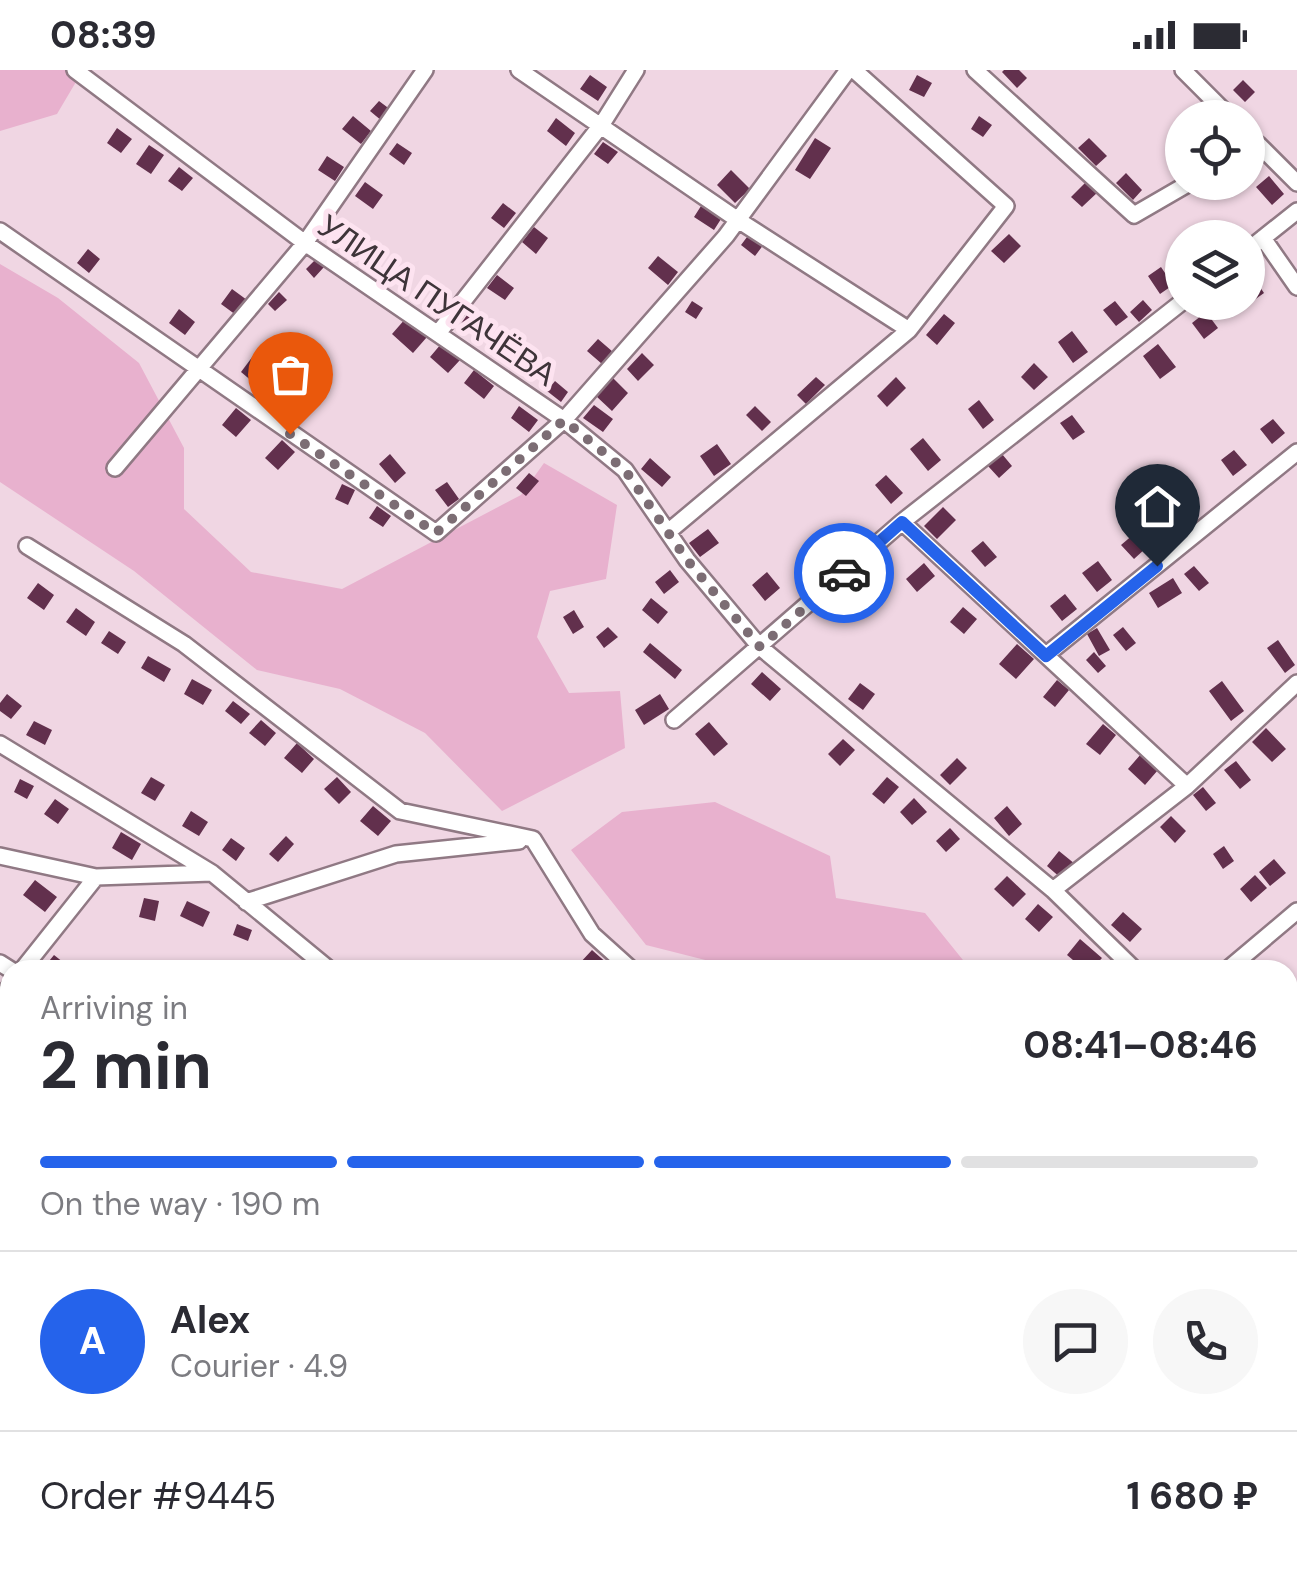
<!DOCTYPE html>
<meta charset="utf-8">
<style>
:root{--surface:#fff;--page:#f7f7f7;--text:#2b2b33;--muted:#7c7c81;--line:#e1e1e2;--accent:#2563eb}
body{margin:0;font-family:"DM Sans",sans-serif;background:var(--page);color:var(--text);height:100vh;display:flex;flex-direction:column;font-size:38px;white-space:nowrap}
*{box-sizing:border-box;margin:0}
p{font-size:32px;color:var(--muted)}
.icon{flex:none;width:55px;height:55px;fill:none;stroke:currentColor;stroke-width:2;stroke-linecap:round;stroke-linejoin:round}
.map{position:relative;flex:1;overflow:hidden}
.panel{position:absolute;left:0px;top:890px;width:1298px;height:620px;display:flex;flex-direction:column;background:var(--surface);border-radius:30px 30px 0 0;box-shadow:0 2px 8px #0004}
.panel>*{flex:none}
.buttons{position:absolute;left:1165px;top:30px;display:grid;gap:20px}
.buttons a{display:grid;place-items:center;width:100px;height:100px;border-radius:50%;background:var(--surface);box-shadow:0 2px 8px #0004;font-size:50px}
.pin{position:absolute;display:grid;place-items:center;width:85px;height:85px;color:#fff;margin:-102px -42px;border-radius:50% 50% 50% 0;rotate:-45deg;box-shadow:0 0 10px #0007}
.pin .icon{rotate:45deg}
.courier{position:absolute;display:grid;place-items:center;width:100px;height:100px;margin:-50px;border:8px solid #2563eb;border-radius:50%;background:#fff;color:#222;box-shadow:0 2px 12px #0007}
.summary em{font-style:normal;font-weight:700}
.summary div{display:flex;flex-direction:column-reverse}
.summary{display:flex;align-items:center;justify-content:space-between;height:170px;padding:0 40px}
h1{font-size:65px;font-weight:700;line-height:75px}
.bar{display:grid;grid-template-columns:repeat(4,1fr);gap:15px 10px;align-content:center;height:120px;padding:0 40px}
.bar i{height:12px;border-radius:8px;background:var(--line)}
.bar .active{background:var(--accent)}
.bar p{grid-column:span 4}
.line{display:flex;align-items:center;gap:25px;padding:0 40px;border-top:2px solid var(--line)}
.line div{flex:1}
.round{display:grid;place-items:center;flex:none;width:105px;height:105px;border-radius:52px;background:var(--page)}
.status{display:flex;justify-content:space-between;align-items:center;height:70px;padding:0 50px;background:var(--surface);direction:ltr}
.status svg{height:28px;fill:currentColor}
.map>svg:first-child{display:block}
.green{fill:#e8b1ce}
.building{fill:#62304d}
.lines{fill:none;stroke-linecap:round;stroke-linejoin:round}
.minor-casing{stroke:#907984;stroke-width:20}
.tertiary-casing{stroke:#907984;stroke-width:25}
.minor{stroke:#fff;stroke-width:15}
.tertiary{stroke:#fff;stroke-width:20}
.done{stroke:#7c6d74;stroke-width:10;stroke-dasharray:0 18}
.route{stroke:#2563eb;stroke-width:12}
.labels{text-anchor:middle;stroke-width:10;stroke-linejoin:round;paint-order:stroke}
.street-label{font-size:32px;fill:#3e3439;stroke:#fde3f0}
</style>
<div class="status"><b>08:39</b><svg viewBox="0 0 49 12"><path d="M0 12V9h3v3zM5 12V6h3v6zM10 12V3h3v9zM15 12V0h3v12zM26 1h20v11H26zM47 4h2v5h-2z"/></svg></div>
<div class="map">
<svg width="1297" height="1510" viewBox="0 0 1297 1510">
<rect width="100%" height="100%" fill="#f0d6e3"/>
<path class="green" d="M0,0h83l-26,44 -57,17z
M0,194l58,34 81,65 45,85v61l67,63 91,17 179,-94 23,-32 73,42 -11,74 -56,12 -13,46 32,56 51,-2 5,57 -123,63 -77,-78 -85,-44 -83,-19 -123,-99 -134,-89z
M715,732l115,54 6,42 89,15 46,57h-173l-6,-6 -59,3 -87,-22 -75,-95 51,-38z
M1288,1168h9v120l-9,-2z"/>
<path class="building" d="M1004,0h15l8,8 -10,10 -15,-16z
M590,5l17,12 -9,14 -18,-12z
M917,5l15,8 -8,14 -15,-7z
M1243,10l12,12 -10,10 -12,-12z
M379,31l12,9 -9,11 -12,-10z
M353,46l18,15 -10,13 -19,-15z
M979,46l13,9 -9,12 -12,-8z
M556,48l19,15 -9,13 -19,-15z
M117,58l15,11 -11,14 -14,-10z
M815,68l16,10 -21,31 -15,-9z
M1089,68l18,18 -11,10 -18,-18z
M603,72l15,10 -10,12 -14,-10z
M397,73l15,10 -8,12 -15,-11z
M149,75l15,10 -13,19 -15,-10z
M327,86l17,11 -9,14 -17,-11z
M179,97l14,11 -11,13 -14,-10z
M731,100l19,19 -15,14 -18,-18z
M1126,103l16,17 -9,10 -17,-17z
M1269,106l15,18 -12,11 -16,-18z
M1088,110l11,11 -17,16 -11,-10z
M365,112l18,13 -10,14 -18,-13z
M503,133l13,10 -12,15 -13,-10z
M701,136l20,13 -7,11 -20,-13z
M534,157l14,11 -12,16 -14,-12z
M750,163l14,11 -9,12 -14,-11z
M1009,164l12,12 -17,17 -13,-12z
M88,179l12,10 -11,14 -12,-10z
M658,186l20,16 -10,13 -20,-17z
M316,189l8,8 -10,11 -8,-9z
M1161,197l12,18 -13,9 -12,-18z
M1251,204l13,19 -14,10 -2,-27z
M497,205l17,13 -9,12 -18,-12z
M232,219l15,11 -11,15 -15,-11z
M279,222l8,8 -12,11 -7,-7z
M1143,230l9,10 -13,12 -9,-10z
M692,231l11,7 -7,11 -11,-7z
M1115,231l13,16 -12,9 -13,-16z
M472,238l10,8 -12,16 -10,-7z
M179,239l16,13 -10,13 -16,-12z
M1206,242l12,16 -14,11 -12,-16z
M944,244l11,9 -18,22 -11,-10z
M406,248l21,19 -14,16 -21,-19z
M1072,261l16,21 -15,11 -15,-21z
M598,269l15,13 -11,12 -15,-13z
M441,274l19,16 -12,13 -18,-16z
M1158,274l18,23 -16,12 -17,-23z
M642,283l12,12 -16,16 -11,-12z
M253,286l12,10 -12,16 -12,-10z
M1034,293l14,14 -14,13 -13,-13z
M474,300l20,16 -10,13 -20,-16z
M816,307l9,8 -19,19 -9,-9z
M896,307l10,11 -19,19 -10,-11z
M613,308l15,15 -16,18 -16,-15z
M555,311l13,11 -7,10 -14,-11z
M979,330l15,20 -11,9 -15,-20z
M594,335l19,14 -10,13 -20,-14z
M519,336l19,14 -9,12 -18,-14z
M755,336l16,16 -9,9 -16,-16z
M236,338l15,12 -15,17 -14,-12z
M1072,345l13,17 -12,8 -13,-17z
M1273,349l12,14 -13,11 -12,-15z
M923,368l18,22 -13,11 -18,-22z
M282,370l13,12 -17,18 -13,-12z
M717,374l14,20 -17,12 -14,-20z
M1234,380l13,15 -14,11 -12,-16z
M390,384l16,19 -11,10 -16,-19z
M1002,384l10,12 -13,12 -11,-12z
M650,388l21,19 -9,10 -21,-18z
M529,403l10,8 -13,15 -10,-8z
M886,405l17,18 -12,11 -16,-19z
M447,412l12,17 -11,8 -13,-17z
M342,414l13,6 -7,15 -13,-6z
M1167,433l15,20 -13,11 -16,-20z
M377,436l14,10 -8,11 -14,-9z
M943,437l13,13 -19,19 -13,-13z
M708,459l11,14 -19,14 -11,-14z
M1134,464l12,14 -12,11 -13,-14z
M983,471l14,16 -12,10 -14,-16z
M1098,491l14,19 -15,12 -15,-19z
M924,493l11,13 -18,16 -11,-13z
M1194,496l15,17 -10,8 -15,-17z
M670,500l9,12 -15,12 -9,-12z
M767,502l13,16 -15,13 -13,-16z
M1173,508l9,15 -24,15 -9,-15z
M38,513l16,12 -10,15 -17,-12z
M1065,524l12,15 -15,12 -12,-15z
M651,528l17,14 -10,12 -16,-14z
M963,537l14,12 -13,15 -14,-12z
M76,538l19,14 -9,14 -20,-14z
M574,540l10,17 -11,7 -10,-17z
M608,557l10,10 -14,11 -8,-11z
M1123,557l13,16 -10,8 -13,-16z
M1097,558l13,22 -11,6 -12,-22z
M109,561l17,11 -8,12 -17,-11z
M1278,570l17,25 -10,8 -18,-25z
M650,573l32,27 -7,9 -32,-27z
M1017,574l17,15 -18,20 -17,-15z
M1094,582l12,14 -8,7 -12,-13z
M148,586l23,13 -7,13 -23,-14z
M762,602l19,17 -11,12 -19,-17z
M192,609l20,11 -9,15 -19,-11z
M1057,610l12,10 -14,17 -12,-10z
M1222,611l22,30 -13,10 -22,-30z
M860,613l15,11 -12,16 -15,-11z
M7,624l15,12 -11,13 -11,-8v-8z
M660,624l9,15 -25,16 -9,-15z
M233,631l17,13 -9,10 -16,-13z
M261,650l15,13 -11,13 -16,-13z
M34,651l18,9 -7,15 -19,-10z
M709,652l19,22 -14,12 -19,-22z
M1103,654l13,11 -16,20 -14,-11z
M1266,658l20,21 -14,13 -20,-20z
M843,669l12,11 -15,16 -12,-12z
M297,673l17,16 -12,14 -18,-15z
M1141,684l17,16 -13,15 -17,-16z
M957,688l10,10 -17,17 -10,-10z
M1236,691l15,19 -11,9 -16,-19z
M151,707l14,8 -10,16 -14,-8z
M337,707l14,15 -12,12 -15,-15z
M887,707l12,10 -15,17 -12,-10z
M20,709l14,7 -7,13 -13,-7z
M1203,717l13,16 -10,8 -13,-16z
M914,728l13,14 -15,13 -12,-13z
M55,729l14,10 -11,15 -14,-10z
M373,736l18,15 -13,15 -18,-15z
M1007,736l15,18 -13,12 -15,-18z
M191,741l17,11 -9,14 -17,-10z
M1171,746l15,15 -11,12 -15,-16z
M950,758l10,11 -14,13 -10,-11z
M121,762l20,12 -9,16 -20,-12z
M286,766l8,8 -16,18 -9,-8z
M231,768l14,10 -9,13 -14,-11z
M1224,776l10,15 -11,8 -10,-15z
M1059,781l16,13 -13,15 -15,-13z
M1274,789l12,14 -16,13 -11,-14z
M1255,805l12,13 -16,14 -11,-13z
M1007,806l19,18 -13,13 -19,-18z
M35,810l22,17 -12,15 -22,-17z
M144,828l15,3 -4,20 -16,-4z
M187,831l23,11 -7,15 -23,-11z
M1038,834l15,13 -14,15 -14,-13z
M1123,842l19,17 -12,13 -19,-17z
M237,854l15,6 -4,11 -15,-6z
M1080,869l22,19 -11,12h-6l-18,-15z
M592,880l17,15 -5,5h-18l-7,-6z
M54,885l19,15h-23l-5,-4z
M1297,988v22l-4,2 -5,-19z
M4,1058l6,4v7l-8,12 -2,-17z
M6,1458l4,2v22l-10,-9v-8z
M692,1500h24l7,6 -4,4h-17z
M883,1500h17l3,4 -6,6h-19l-2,-2z
M979,1500h24l11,10h-28l-9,-8z
M1182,1500h15l4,4 -6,6h-22z"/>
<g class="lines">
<defs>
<path id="minor" d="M75,0l230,173 259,177 61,50 62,90 73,87 293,243 82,80
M519,0l219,150 171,110
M975,0l159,145 57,-33
M1183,0l48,48
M1248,80l10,-6 39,39
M0,161l436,302 128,-113 162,-184 122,-166
M1263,168l34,49
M1248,180l49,-39
M439,262l163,-208 34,-54
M115,398l190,-225 120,-173
M902,452l285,264
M668,462l241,-202 97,-124 -152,-136
M27,476l157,98 216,167 133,28 59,95 40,36
M1046,585l251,-203
M674,650l228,-198 280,-220
M0,674l212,129 118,97
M0,786l96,21 -74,93
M96,807l116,-4
M1053,820l134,-104 110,-103
M246,832l150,-48 123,-13
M0,893l11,7
M1227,900l70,-59
M0,930l10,-14
M1288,978l9,-4
M0,1111l10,8
M1288,1136l9,-6
M0,1342l10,8
M1288,1434l9,8
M209,1500l14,10
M644,1500l12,10
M936,1500l12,10
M1231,1500l11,10
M0,1503l8,7
M448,1510l5,-10"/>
<path id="tertiary" d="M1288,1347l9,-7
M1136,1510l8,-10"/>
</defs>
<use href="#minor" class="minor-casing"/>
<use href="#tertiary" class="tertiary-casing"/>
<use href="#minor" class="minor"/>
<use href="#tertiary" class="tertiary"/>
</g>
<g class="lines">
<path class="done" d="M290,364l146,99 128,-113 61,50 62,90 73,87 84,-74"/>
<path class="route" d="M844,503l58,-51 144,134 111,-90"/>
</g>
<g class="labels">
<g class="street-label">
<text transform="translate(437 230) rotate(34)" y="11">УЛИЦА ПУГАЧЁВА</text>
</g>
</g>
</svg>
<div class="buttons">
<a><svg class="icon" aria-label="locate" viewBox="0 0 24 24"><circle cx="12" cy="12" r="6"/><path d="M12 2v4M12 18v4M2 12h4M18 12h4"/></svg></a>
<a><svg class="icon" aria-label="layers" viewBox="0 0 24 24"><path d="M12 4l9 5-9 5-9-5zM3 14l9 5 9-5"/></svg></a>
</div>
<div class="pin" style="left:290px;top:364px;background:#ea580c"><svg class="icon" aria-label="bag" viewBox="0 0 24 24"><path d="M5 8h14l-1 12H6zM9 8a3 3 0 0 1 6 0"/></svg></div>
<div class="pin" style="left:1157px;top:496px;background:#1f2937"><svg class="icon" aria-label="home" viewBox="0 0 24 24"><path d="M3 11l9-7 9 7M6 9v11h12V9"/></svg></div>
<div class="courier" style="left:844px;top:503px"><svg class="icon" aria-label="car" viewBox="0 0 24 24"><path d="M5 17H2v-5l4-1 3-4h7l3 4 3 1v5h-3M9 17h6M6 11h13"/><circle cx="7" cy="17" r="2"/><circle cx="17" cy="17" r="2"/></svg></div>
<section class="panel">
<div class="summary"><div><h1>2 min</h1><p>Arriving in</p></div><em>08:41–08:46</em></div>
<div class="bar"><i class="active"></i><i class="active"></i><i class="active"></i><i></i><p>On the way · 190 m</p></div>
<div class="line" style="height:180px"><b class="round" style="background:var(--accent);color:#fff">A</b><div><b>Alex</b><p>Courier · 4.9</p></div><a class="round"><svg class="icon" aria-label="chat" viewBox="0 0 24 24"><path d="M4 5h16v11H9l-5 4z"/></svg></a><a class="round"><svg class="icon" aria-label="phone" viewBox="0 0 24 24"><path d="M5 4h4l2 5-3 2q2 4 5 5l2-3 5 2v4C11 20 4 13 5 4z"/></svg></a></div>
<div class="line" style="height:130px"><div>Order #9445</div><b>1 680 ₽</b></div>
</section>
</div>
